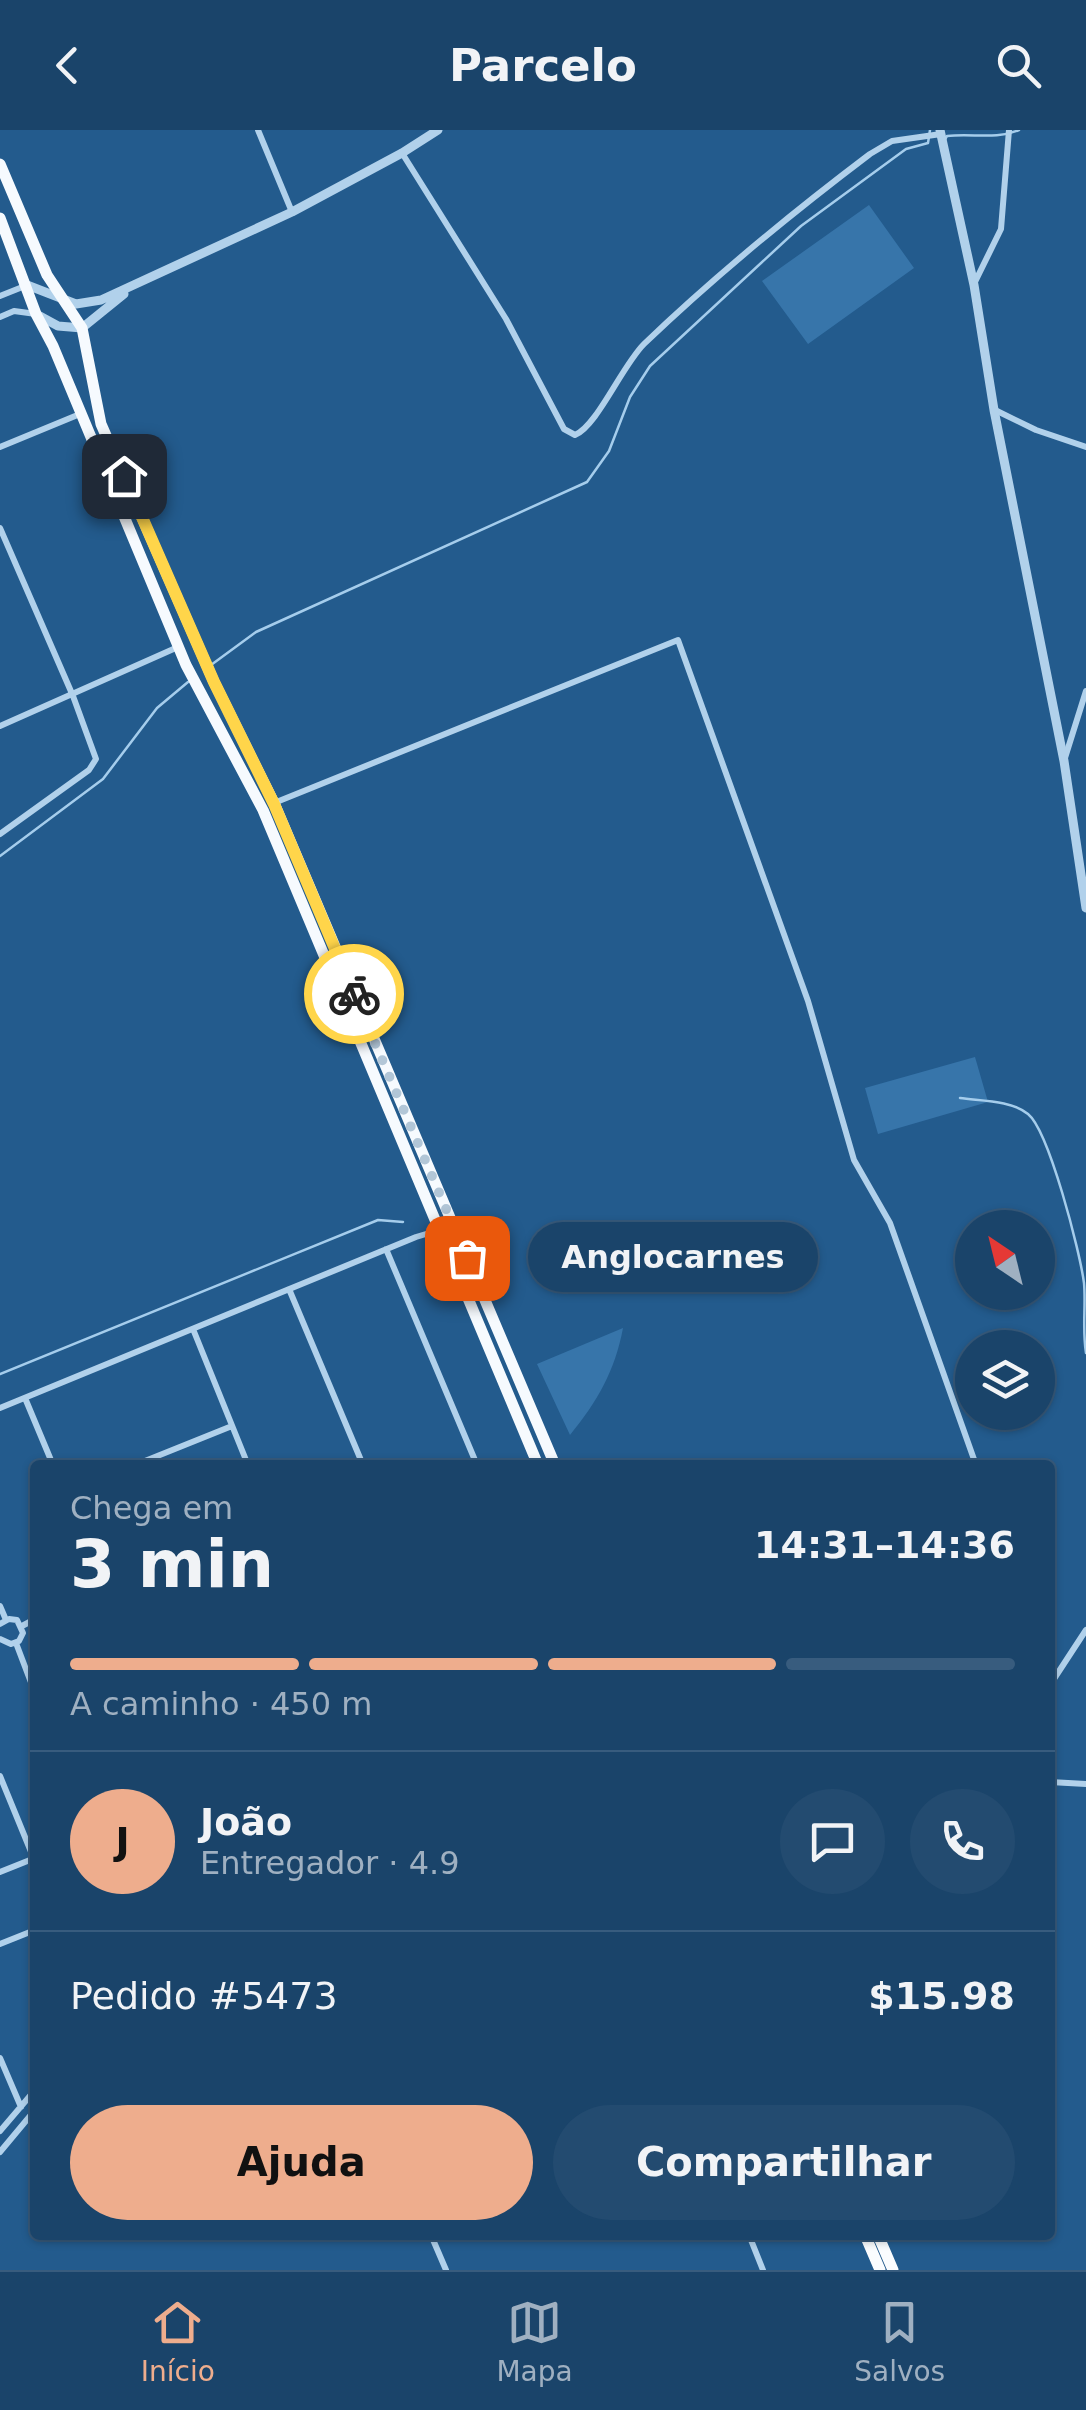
<!DOCTYPE html>
<html lang="pt">
<meta charset="utf-8">
<style>
:root{--surface:#1a446a;--page:#234b70;--text:#f1f3f6;--muted:#9fb0c1;--line:#385c7e;--accent:#eead8d}
body{margin:0;font-family:"DejaVu Sans",sans-serif;background:var(--page);color:var(--text);height:100vh;display:flex;flex-direction:column;font-size:38px;white-space:nowrap}
*{box-sizing:border-box;margin:0}
p{font-size:32px;color:var(--muted)}
.icon{flex:none;width:55px;height:55px;fill:none;stroke:currentColor;stroke-width:2;stroke-linecap:round;stroke-linejoin:round}
.map{position:relative;flex:1;overflow:hidden}
.details{position:absolute;left:30px;top:1330px;width:1025px;height:780px;display:flex;flex-direction:column;background:var(--surface);border-radius:10px;box-shadow:0 2px 8px #0004,0 0 0 2px var(--line)}
.details>*{flex:none}
.needle{width:65px;rotate:325deg}
.fabs{position:absolute;left:955px;top:1080px;display:grid;gap:20px}
.fabs a{display:grid;place-items:center;width:100px;height:100px;border-radius:50%;background:var(--surface);box-shadow:0 2px 8px #0004,0 0 0 2px var(--line);font-size:50px}
.pin{position:absolute;display:grid;place-items:center;width:85px;height:85px;color:#fff;margin:-42px;border-radius:20px;box-shadow:0 5px 15px #0006}
.courier{position:absolute;display:grid;place-items:center;width:100px;height:100px;margin:-50px;border:8px solid #ffd54a;border-radius:50%;background:#fff;color:#222;box-shadow:0 2px 12px #0007}
.bubble{position:absolute;height:70px;border-radius:35px;background:var(--surface);box-shadow:0 2px 8px #0004,0 0 0 2px var(--line);font-size:32px;font-weight:800;line-height:70px;text-align:center}
.headline em{font-style:normal;font-weight:800}
.headline div{display:flex;flex-direction:column-reverse}
.headline{display:flex;align-items:center;justify-content:space-between;height:170px;padding:0 40px}
h1{font-size:65px;font-weight:800;line-height:75px}
.bar{display:grid;grid-template-columns:repeat(4,1fr);gap:15px 10px;align-content:center;height:120px;padding:0 40px}
.bar i{height:12px;border-radius:8px;background:var(--line)}
.bar .current{background:var(--accent)}
.bar p{grid-column:span 4}
.line{display:flex;align-items:center;gap:25px;padding:0 40px;border-top:2px solid var(--line)}
.line div{flex:1}
.round{display:grid;place-items:center;flex:none;width:105px;height:105px;border-radius:52px;background:var(--page)}
.button{display:flex;gap:20px;margin-top:auto;padding:20px 40px}
.button a{flex:1;height:115px;border-radius:60px;background:var(--accent);color:#111;font-size:40px;font-weight:800;line-height:115px;text-align:center}
.button a+a{background:var(--page);color:var(--text)}
header{display:flex;justify-content:space-between;align-items:center;height:130px;padding:0 40px;background:var(--surface);font-size:45px;font-weight:800}
.tab-bar{display:flex;justify-content:space-around;align-items:center;height:140px;border-top:2px solid var(--line);background:var(--surface);font-size:28px;color:var(--muted)}
.tab-bar a{display:grid;justify-items:center;gap:5px}
.tab-bar .current{color:var(--accent)}
.map>svg:first-child{display:block}
.green{fill:#3775aa}
.lines{fill:none;stroke-linecap:round;stroke-linejoin:round}
.stream{stroke:#a5cdec;stroke-width:2.5}
.minor{stroke:#b1d1eb;stroke-width:6}
.tertiary{stroke:#b1d1eb;stroke-width:9}
.primary{stroke:#f6fafe;stroke-width:11}
.trunk{stroke:#fafcfe;stroke-width:11}
.done{stroke:#b2c6d7;stroke-width:10;stroke-dasharray:0 18}
.route{stroke:#ffd54a;stroke-width:12}
</style>
<header><svg class="icon" aria-label="back" viewBox="0 0 24 24"><path d="M15 5l-7 7 7 7"/></svg>Parcelo<svg class="icon" aria-label="search" viewBox="0 0 24 24"><circle cx="10" cy="10" r="6"/><path d="M15 15l6 6"/></svg></header>
<div class="map">
<svg width="1086" height="2140" viewBox="0 0 1086 2140">
<rect width="100%" height="100%" fill="#235b8d"/>
<path class="green" d="M869,75l45,63 -106,76 -46,-63z
M975,927l13,45 -110,32 -13,-46z
M623,1198c-8,43 -26,74 -53,107l-33,-71z"/>
<g class="lines">
<path class="stream" d="M944,11l3,-5c26,-3 48,4 72,-6
M211,535l45,-33 331,-150 22,-31 21,-54 20,-31 151,-140 105,-77 22,-6 2,-13
M0,726l103,-77 54,-71 31,-26
M960,968c21,3 51,2 68,16 21,17 52,138 56,169 2,23 -2,46 2,70
M0,1244l378,-154 25,2"/>
<path class="minor" d="M258,0l34,82
M402,23l104,166 58,110 11,6c22,-9 47,-69 69,-91 71,-68 148,-131 226,-190l22,-13 49,-7
M974,154l27,-55 8,-99
M0,166l25,-10
M0,187l14,-6 22,3
M995,280l41,20 50,17
M0,317l80,-33
M0,398l73,168 23,63 -7,11 -89,64
M0,596l178,-79
M1064,631l22,-70
M274,673l404,-163 130,361 46,159 36,63 86,242
M386,1119l91,216
M289,1159l74,176
M193,1199l55,136
M25,1268l28,67
M0,1278l416,-171 10,-3 14,2
M135,1335l97,-39
M0,1476l6,14
M0,1494l9,-5 8,1 6,13 -4,8 -8,3 -11,-5
M22,1496l13,-7
M16,1513l19,50
M1050,1555l36,-55
M0,1646l34,83
M1050,1652l36,2
M0,1742l35,-14
M0,1814l35,-14
M0,1928l21,49
M0,2001l35,-41
M0,2022l35,-42
M431,2105l15,35
M749,2105l14,35"/>
<path class="tertiary" d="M940,0l34,155 20,125 70,351 22,147
M27,155l49,19 25,-4 191,-88 110,-59 36,-23
M36,184l22,12 24,2 42,-34"/>
<path class="primary" d="M0,34l47,111 35,53 19,96 113,258 60,121 281,662
M0,88l36,96 17,32 133,319 77,145 275,655"/>
<path class="trunk" d="M865,2105l15,35
M878,2105l15,35"/>
</g>
<g class="lines">
<path class="done" d="M354,864l113,264"/>
<path class="route" d="M124,346l90,206 60,122 80,190"/>
</g>
</svg>
<div class="fabs">
<a><svg class="needle" viewBox="-14 -14 28 28"><path d="M0-13l5 13h-10z" fill="#e53935"/><path d="M0 13l5-13h-10z" fill="#9fb0c1"/></svg></a>
<a><svg class="icon" aria-label="layers" viewBox="0 0 24 24"><path d="M12 4l9 5-9 5-9-5zM3 14l9 5 9-5"/></svg></a>
</div>
<div class="pin" style="left:467px;top:1128px;background:#ea580c"><svg class="icon" aria-label="bag" viewBox="0 0 24 24"><path d="M5 8h14l-1 12H6zM9 8a3 3 0 0 1 6 0"/></svg></div>
<div class="pin" style="left:124px;top:346px;background:#1f2937"><svg class="icon" aria-label="home" viewBox="0 0 24 24"><path d="M3 11l9-7 9 7M6 9v11h12V9"/></svg></div>
<div class="courier" style="left:354px;top:864px"><svg class="icon" aria-label="bike" viewBox="0 0 24 24"><circle cx="6" cy="16" r="4"/><circle cx="18" cy="16" r="4"/><path d="M6 16l4-8h5l3 8M10 8l3 8H6M13 5h3"/></svg></div>
<div class="bubble" style="left:528px;top:1092px;width:290px">Anglocarnes</div>
<section class="details">
<div class="headline"><div><h1>3 min</h1><p>Chega em</p></div><em>14:31–14:36</em></div>
<div class="bar"><i class="current"></i><i class="current"></i><i class="current"></i><i></i><p>A caminho · 450 m</p></div>
<div class="line" style="height:180px"><b class="round" style="background:var(--accent);color:#111">J</b><div><b>João</b><p>Entregador · 4.9</p></div><a class="round"><svg class="icon" aria-label="chat" viewBox="0 0 24 24"><path d="M4 5h16v11H9l-5 4z"/></svg></a><a class="round"><svg class="icon" aria-label="phone" viewBox="0 0 24 24"><path d="M5 4h4l2 5-3 2q2 4 5 5l2-3 5 2v4C11 20 4 13 5 4z"/></svg></a></div>
<div class="line" style="height:130px"><div>Pedido #5473</div><b>$15.98</b></div>
<div class="button"><a>Ajuda</a><a>Compartilhar</a></div>
</section>
</div>
<nav class="tab-bar">
<a class="current"><svg class="icon" aria-label="home" viewBox="0 0 24 24"><path d="M3 11l9-7 9 7M6 9v11h12V9"/></svg>Início</a>
<a><svg class="icon" aria-label="map" viewBox="0 0 24 24"><path d="M3 6l6-2 6 2 6-2v14l-6 2-6-2-6 2zM9 4v14M15 6v14"/></svg>Mapa</a>
<a><svg class="icon" aria-label="saved" viewBox="0 0 24 24"><path d="M7 4h10v16l-5-4-5 4z"/></svg>Salvos</a>
</nav>
